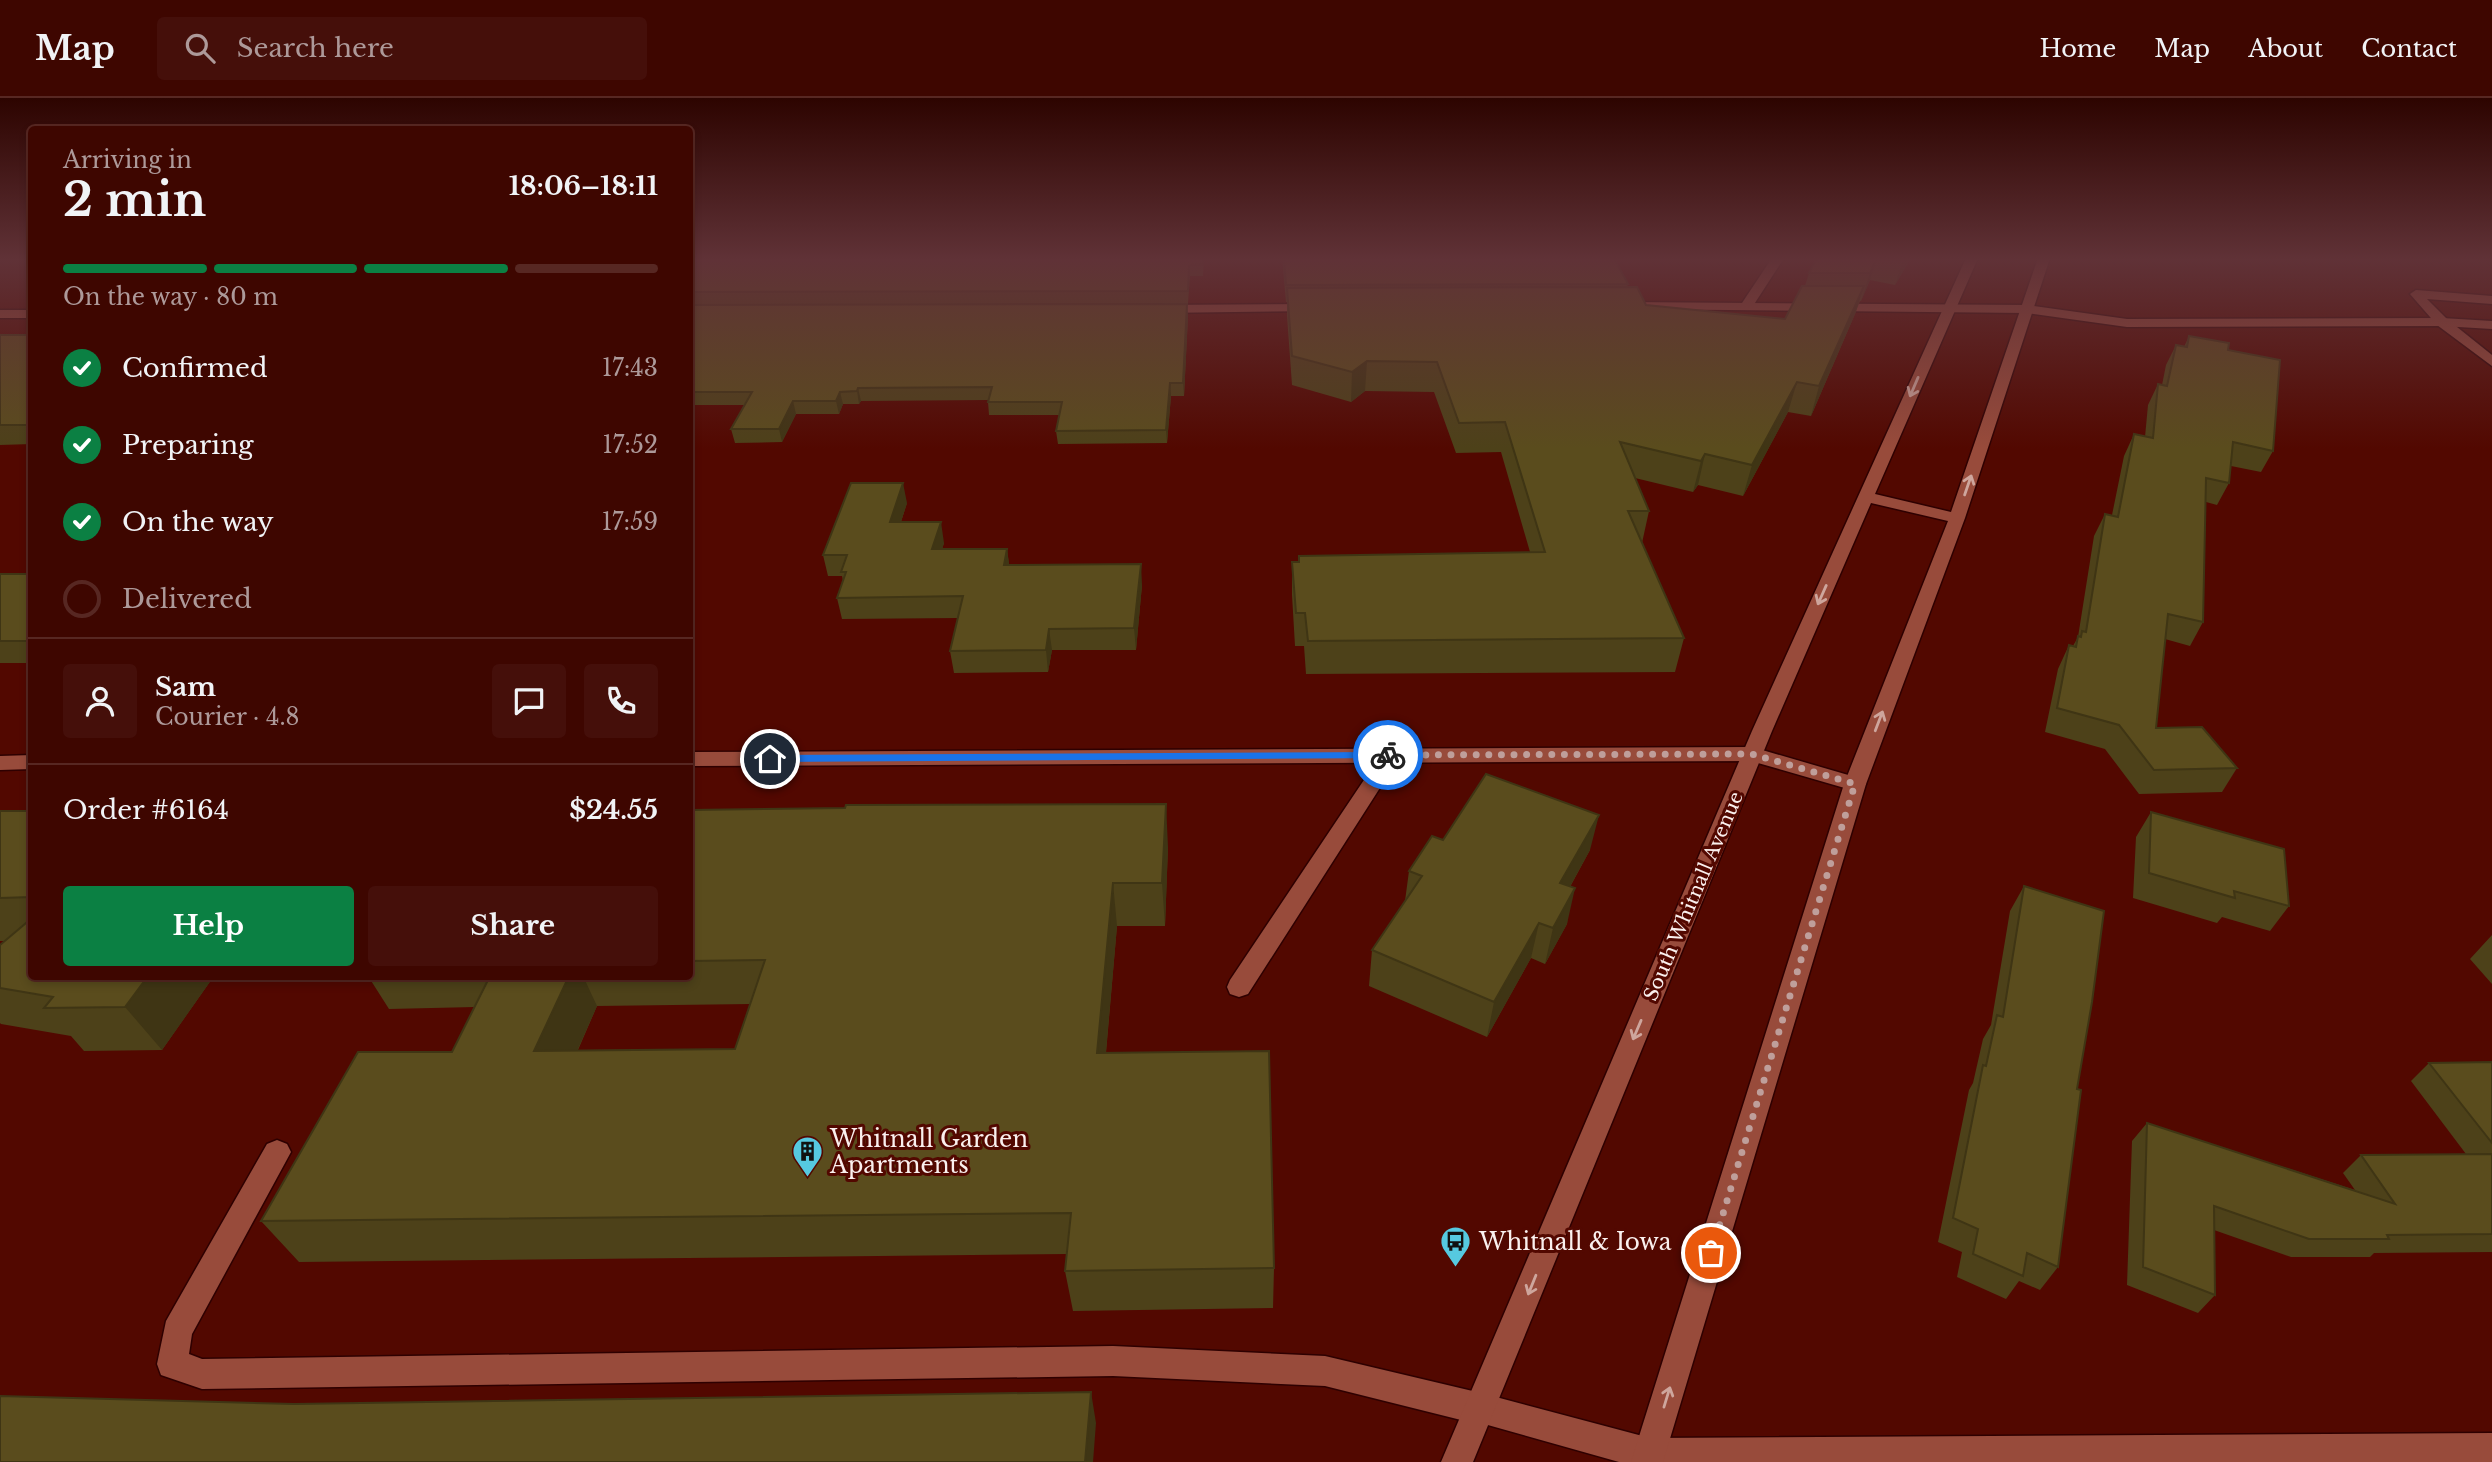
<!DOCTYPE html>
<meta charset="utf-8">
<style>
:root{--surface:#3e0600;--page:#450f0a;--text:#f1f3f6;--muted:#ad9999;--line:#572722;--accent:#0b8043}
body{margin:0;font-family:"Libre Baskerville",serif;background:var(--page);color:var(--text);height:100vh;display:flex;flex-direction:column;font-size:26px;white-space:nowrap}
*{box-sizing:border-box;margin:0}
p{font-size:23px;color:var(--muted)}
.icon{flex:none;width:38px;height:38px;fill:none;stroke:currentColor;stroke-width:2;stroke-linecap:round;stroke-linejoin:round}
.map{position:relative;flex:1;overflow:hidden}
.sheet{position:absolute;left:28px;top:28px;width:665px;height:854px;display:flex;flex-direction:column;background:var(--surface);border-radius:7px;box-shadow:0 4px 10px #0003,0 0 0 2px var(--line)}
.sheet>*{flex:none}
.pin{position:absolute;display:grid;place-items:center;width:60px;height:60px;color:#fff;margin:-30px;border:4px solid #fff;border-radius:50%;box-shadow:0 2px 7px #0007}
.courier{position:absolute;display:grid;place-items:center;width:70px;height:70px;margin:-35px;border:5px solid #1a73e8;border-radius:50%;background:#fff;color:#222;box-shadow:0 2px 9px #0007}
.head em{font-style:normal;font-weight:700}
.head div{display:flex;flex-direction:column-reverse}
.head{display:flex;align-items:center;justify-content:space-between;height:119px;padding:0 35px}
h1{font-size:46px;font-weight:700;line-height:52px}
.bar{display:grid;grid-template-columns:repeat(4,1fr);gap:10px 7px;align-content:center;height:84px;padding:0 35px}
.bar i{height:9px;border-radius:5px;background:var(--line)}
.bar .current{background:var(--accent)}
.bar p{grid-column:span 4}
.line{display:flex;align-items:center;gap:18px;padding:0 35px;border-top:2px solid var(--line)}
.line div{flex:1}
.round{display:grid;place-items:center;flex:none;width:74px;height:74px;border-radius:7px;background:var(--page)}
ol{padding:0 35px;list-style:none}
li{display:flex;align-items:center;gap:21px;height:77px}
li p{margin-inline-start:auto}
li .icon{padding:7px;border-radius:50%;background:var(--accent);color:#fff;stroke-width:4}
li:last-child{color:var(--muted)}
li i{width:38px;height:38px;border:4px solid var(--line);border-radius:50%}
.button{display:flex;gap:14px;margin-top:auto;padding:14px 35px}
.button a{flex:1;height:80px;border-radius:7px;background:var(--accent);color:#fff;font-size:28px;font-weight:700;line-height:80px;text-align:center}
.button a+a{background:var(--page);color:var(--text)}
header{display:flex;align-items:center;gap:42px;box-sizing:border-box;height:98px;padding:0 35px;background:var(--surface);border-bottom:2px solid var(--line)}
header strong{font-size:33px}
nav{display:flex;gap:38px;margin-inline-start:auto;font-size:24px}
.search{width:490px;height:63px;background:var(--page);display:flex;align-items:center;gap:18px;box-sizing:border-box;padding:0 24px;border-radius:7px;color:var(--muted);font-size:26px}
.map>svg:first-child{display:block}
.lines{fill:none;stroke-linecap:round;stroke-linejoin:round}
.lane-casing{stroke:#2e0000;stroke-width:3}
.street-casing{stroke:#2e0000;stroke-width:3}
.secondary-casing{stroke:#2e0000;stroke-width:3}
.lane{fill:#984b3b;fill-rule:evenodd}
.street{fill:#984b3b;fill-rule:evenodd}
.secondary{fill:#984b3b;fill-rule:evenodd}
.wall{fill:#4d4119;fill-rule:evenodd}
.shaded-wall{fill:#3f3514}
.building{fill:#5a4c1d;stroke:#3f3514;stroke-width:2}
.oneway{stroke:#cea69d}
.route{fill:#1a73e8}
.done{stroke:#bf9f9b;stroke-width:7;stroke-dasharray:0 12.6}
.labels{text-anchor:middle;stroke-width:6;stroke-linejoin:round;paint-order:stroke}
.street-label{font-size:19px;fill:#faf0ee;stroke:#520800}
.near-poi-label{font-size:23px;fill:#faf0ee;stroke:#520800;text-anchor:start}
</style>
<header>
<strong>Map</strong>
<div class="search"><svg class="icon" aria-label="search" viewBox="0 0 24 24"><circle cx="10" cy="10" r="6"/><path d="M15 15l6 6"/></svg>Search here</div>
<nav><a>Home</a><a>Map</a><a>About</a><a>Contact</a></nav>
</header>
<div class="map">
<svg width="2492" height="1364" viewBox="0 0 2492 1364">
<rect width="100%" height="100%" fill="#520800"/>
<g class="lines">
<defs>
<path id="lane" d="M1772,160h12l-33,51h-10l-1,-3z
M2416,192l76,6v8l-65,-5 20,20 45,36v11l-55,-41 -27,-31z
M1391,650l7,2 3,5 -153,239 -9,3 -9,-3 -3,-7 3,-7 154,-230z
M277,1042l10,4 4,8 -99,182 -3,20 13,5 911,-13 212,10 156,37 11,5 5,11 -5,11 -11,5 -156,-39 -212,-10 -911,13 -41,-14 -4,-11 9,-43 101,-177z"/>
<path id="street" d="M1627,204l400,3 100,14 315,-1 50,3v8l-50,-3 -315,1 -100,-14 -405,-4 -1,-3z
M1315,206l6,4 -1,3 -162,2 -6,-4 6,-4z
M0,212h32v8h-32z
M1752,649l110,32 4,5 -4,5 -7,2 -104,-30 -1061,5v-14z
M32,657v14l-32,1v-14z
M1481,1295l169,45 842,-5v29h-873l-149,-42 -5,-11 5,-11z"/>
<path id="secondary" d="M1966,160h12l-103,236 76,18 87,-254h12l-85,260 -99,266 -203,678h-32l213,-678 104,-263 -77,-18 -99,228 -299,731h-32l311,-731z"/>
</defs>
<use href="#lane" class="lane-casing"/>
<use href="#street" class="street-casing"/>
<use href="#secondary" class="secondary-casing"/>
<use href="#lane" class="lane"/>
<use href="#street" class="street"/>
<use href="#secondary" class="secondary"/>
</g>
<path class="wall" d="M690,160h514l-1,18h-13l-2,27 -498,2z
M1282,160h332l14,26 -1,3 19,18 139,14 20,-33 4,-13 8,-15h94l-16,27 -25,-5 -9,21h-1l-5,13 -44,102 -23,-4 -45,84 -45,-11 -5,7 -58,-14 14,33 -7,32 42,95 -9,34 -369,2 -2,-28h-9l-3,-51v-33l238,-10 -29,-100 -45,1 -22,-61 -69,-1 -14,11 -59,-17 -5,-69v-14h-1z
M690,207l498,11 -4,80h-13l-4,47 -109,1 -2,-13 3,-16h-70l-1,-13v-2l-127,1 -2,3h-16l-4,10h-43l-14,28 -47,1 -4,-14 14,-24h-55z
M0,237h32v109l-32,1z
M2189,238l39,14 45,101 -12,21 -30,-6 -2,17 -12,22 -11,-3 -3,120 -13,24 -25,-7 -9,89 81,40 -15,24 -83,2 -34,-45 -60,-17 13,-63 11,-24 4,1 5,-9 16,-101 11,-22 7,1 12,-59 10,-22 11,3 3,-32 10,-21 4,1 4,-20 10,-20 8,2z
M907,405l-6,19 43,21 -2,6h65l2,16 133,20 -6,65h-84l-4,22 -94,1 -4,-22 8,-33 -116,1 -5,-21 6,-17 -1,-5h-14l-5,-21z
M0,476h32v89h-32z
M690,712l478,37 -3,79h-48l-11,127 168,215 -1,40 -200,3 -8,-40 2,-17 -768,8 -38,-41 191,-169 23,-45 -86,2 -21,-33h322zM751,906l-16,45 -157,1 19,-44z
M0,713h32v165h182l-52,74 -78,1 -13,-15 -70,-12 -1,-1v-78l5,-4h-5z
M2151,714l138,94 -19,25 -48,-14 -5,6 -84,-25 3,-61z
M1443,742l147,10 -20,37 -3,37 -22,40 -14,-6 -44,79 -118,-51 3,-36 33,-49 4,-30z
M2024,788l53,203 -19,178 -18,23 -21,-9 -13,18 -49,-22 5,-25 -24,-10 31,-152 4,-7 10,-44 8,-14 19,-114z
M2492,837v49l-22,-25z
M2492,964v190l-118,1 -4,4h-79l-77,-27 1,65 -17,18 -71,-28 5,-144 15,-18 208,67 -12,-17 18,-18 105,-1 -55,-73 18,-18z"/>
<path class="shaded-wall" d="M1877,160l-7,22 -9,21 9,-28z
M1904,160h7l-16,27z
M1864,188l-9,28 -44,102 8,-30z
M1187,206l1,12 -4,80 -1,-13z
M1367,263l-2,30 -14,11 1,-30z
M1797,284l-9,30 -45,84 9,-31z
M1170,285l1,13 -4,47 -1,-13z
M858,290l3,13 -2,3 -2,-13z
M840,294l3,12 -4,10 -3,-13z
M793,303l3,13 -14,28 -3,-13z
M1705,356l-7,31 -5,7 8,-31z
M903,385l4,20 -13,40 -4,-21z
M941,424l3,21 -8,27 -4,-21z
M1007,451l3,21 -6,-5z
M1141,466l1,21 -6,65 -2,-22z
M1049,531l3,21 -4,22 -2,-22z
M1166,706l2,43 -3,79 -3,-43z
M1599,717l-9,35 -38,69 8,-36z
M1113,785l4,43 -15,170 -5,-43z
M1575,790l-8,36 -22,40 8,-36z
M1539,825l-8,35 -44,79 7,-35z
M148,878h66l-52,74 -37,-43z
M569,878h14l14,30 -39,88 -24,-43z
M1091,1294l5,31 -3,39h-8z"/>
<path class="building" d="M690,160h513v6l-14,1 -1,26 -498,1z
M1284,160h330l14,26 -342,1z
M1817,160h60l-7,15h-61z
M1802,188h62l-45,100 -22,-4 -45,83 -47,-11 -4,7 -81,-19 29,69h-21l56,127 -376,3 -3,-28h-9l-4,-51h7v-6l246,-4 -40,-130 -46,1 -22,-61 -70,-1 -15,11 -60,-16 -5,-68 350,-1 9,18 139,14z
M1187,206l-4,79h-13l-4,47 -110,1 6,-29h-74l4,-15 -134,1 -1,3 -17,1 -4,9h-43l-14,28h-48l21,-37h-62v-87z
M0,237h32v90h-32z
M2189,238l40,7 -1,7 52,10 -7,91 -40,-9 -4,41 -23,-5 -3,144 -35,-8 -12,114 46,-1 35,41 -83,2 -35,-45 -62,-17 12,-63 7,2 2,-11 3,1 1,-6 4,1 19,-118 13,3 16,-83 19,4 5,-54 9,2 9,-41 11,2z
M851,385h52l-13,39h51l-9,27h75l-3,16 137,-1 -7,64 -85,1 -3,21 -96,1 13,-55 -126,2 9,-26h-5l6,-17h-24z
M0,476h32v67h-32z
M1486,676l113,41 -39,68 15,5 -22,40 -14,-5 -45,79 -122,-52 50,-74 -13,-5 23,-35 11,4z
M1166,706l-4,79h-49l-16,170 172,-2 5,217 -209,3 6,-58 -810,8 97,-169h94l38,-76h79l-35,75 201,-2 30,-89 -75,1v-151l155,-2 1,-3z
M0,713h32v86l-32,1z
M2151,714l133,37 5,57 -55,-15 1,7 -86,-25z
M2024,788l80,25 -12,91 -15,87 4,1 -23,177 -31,-14 -4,23 -50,-22 5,-25 -25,-11 30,-153 3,1 11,-51 6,2z
M32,820v58h116l-23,31 -81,1 9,-11 -53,-9v-43z
M2492,964v81l-63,-80z
M2147,1025l248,81 -34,-49 131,-1v80l-105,1 2,4h-80l-95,-33 1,89 -72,-28z
M1091,1294l-6,70h-1085v-66l294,8z"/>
<defs><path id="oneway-shaft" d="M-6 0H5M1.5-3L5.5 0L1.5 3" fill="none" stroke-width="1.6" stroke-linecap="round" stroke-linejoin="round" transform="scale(1.75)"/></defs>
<g class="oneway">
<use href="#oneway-shaft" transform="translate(1914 289) rotate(113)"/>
<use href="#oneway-shaft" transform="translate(1968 387) rotate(-71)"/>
<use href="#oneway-shaft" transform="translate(1822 497) rotate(114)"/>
<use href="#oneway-shaft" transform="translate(1879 623) rotate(-69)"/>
<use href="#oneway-shaft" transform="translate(1637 932) rotate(113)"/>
<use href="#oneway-shaft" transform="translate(1532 1187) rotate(112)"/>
<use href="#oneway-shaft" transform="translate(1667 1299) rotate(-73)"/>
</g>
<linearGradient id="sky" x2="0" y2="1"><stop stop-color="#2d0400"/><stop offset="0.46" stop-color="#603237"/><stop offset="1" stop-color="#603237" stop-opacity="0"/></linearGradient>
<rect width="2492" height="351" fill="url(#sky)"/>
<path class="route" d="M1388,654l4,1v5l-622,4 -5,-3 5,-4z"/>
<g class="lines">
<path class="done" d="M1388,657l364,-1 103,30 -144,469"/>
</g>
<defs>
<symbol id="building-pin" viewBox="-11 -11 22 30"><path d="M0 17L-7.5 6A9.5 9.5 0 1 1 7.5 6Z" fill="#56c9e0" stroke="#520800"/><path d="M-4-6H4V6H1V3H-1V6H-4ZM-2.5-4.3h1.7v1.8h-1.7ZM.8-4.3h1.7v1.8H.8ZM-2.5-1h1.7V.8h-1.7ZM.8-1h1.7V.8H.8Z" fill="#111"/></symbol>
<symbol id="bus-pin" viewBox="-11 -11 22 30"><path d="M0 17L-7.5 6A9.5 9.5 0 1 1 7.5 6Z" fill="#56c9e0" stroke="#520800"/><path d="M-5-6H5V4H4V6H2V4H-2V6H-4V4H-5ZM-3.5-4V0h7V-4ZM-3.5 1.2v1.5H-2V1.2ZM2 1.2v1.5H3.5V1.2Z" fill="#111"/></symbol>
</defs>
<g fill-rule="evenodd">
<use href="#building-pin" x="790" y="1036" width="35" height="47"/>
<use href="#bus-pin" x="1438" y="1126" width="35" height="47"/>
</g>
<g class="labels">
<g class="street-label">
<text transform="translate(1693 798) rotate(-67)" y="7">South Whitnall Avenue</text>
</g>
<g class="near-poi-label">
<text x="830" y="1049">Whitnall Garden<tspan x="830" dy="26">Apartments</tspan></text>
<text x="1479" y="1152">Whitnall &amp; Iowa</text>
</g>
</g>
</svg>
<div class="pin" style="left:1711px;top:1155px;background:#ea580c"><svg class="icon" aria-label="bag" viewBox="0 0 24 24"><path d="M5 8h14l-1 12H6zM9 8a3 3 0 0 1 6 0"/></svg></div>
<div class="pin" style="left:770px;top:661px;background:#1f2937"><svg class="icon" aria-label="home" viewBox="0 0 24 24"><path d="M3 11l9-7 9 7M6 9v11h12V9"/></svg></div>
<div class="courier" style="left:1388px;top:657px"><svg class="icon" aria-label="bike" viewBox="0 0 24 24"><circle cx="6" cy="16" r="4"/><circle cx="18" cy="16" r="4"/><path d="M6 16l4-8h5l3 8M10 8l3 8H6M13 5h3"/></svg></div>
<section class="sheet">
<div class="head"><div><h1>2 min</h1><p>Arriving in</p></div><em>18:06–18:11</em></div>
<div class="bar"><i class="current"></i><i class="current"></i><i class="current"></i><i></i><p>On the way · 80 m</p></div>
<ol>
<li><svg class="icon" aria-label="check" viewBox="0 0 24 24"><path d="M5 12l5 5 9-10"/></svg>Confirmed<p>17:43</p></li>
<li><svg class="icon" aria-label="check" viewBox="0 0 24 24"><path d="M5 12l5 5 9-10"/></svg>Preparing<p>17:52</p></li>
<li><svg class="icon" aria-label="check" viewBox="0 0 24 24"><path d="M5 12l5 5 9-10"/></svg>On the way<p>17:59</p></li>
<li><i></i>Delivered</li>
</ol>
<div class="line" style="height:126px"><a class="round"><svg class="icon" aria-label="person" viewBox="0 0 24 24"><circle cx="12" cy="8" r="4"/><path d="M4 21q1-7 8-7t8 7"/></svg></a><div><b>Sam</b><p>Courier · 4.8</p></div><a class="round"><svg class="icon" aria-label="chat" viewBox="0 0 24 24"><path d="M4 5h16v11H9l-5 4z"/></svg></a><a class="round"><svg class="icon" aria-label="phone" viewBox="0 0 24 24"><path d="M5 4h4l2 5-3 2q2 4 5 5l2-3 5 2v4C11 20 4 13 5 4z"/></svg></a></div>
<div class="line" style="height:91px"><div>Order #6164</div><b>$24.55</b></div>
<div class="button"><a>Help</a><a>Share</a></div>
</section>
</div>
